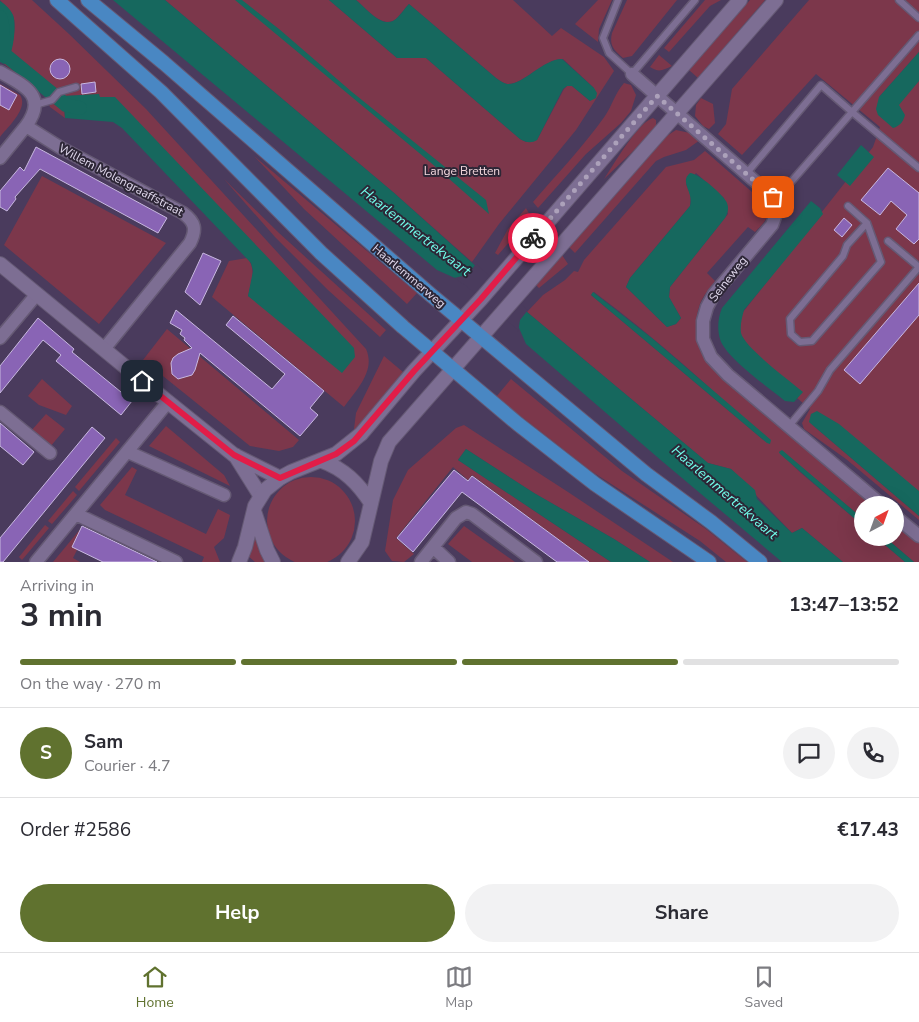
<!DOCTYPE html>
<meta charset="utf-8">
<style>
:root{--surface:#fff;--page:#f2f2f3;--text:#2b2b33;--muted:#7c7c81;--line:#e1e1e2;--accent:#60722f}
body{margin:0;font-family:"Nunito Sans",sans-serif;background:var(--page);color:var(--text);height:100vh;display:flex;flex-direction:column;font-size:19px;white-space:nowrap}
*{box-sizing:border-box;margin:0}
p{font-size:16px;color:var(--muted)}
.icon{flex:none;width:28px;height:28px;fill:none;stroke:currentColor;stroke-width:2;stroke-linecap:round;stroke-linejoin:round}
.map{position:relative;height:562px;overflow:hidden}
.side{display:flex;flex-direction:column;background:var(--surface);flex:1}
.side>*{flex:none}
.needle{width:32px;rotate:41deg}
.buttons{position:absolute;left:854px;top:496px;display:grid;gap:10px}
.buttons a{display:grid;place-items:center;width:50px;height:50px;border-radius:50%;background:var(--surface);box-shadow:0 5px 20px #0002;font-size:25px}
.pin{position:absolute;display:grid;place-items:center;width:42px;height:42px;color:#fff;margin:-21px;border-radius:10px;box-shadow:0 2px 8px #0006}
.courier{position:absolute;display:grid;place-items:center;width:50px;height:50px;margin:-25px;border:4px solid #e11d48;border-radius:50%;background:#fff;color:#222;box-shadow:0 1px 6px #0007}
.headline em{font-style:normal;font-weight:700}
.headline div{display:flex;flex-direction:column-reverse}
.headline{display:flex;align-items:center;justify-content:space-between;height:85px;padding:0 20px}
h1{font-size:32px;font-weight:700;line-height:38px}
.bar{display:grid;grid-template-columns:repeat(4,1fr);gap:8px 5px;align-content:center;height:60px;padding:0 20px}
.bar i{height:6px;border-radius:4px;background:var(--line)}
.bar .on{background:var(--accent)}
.bar p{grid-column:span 4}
.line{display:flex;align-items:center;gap:12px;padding:0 20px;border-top:1px solid var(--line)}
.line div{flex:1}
.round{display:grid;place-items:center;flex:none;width:52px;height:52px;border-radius:26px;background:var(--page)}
.cta{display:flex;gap:10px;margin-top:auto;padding:10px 20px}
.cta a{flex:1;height:58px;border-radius:30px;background:var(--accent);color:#fff;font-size:20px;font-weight:700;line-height:58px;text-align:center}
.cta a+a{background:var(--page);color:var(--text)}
.menu{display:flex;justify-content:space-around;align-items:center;height:70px;border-top:1px solid var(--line);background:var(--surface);font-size:14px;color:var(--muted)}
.menu a{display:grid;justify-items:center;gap:2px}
.menu .on{color:var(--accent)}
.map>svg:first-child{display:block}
.green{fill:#7c374b;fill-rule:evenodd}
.water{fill:#16685e}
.pier{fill:#4a3b5d}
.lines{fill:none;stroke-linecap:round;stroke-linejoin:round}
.canal{stroke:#16685e;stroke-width:14}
.building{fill:#8964b5;stroke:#c8b8e0}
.service-casing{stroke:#655974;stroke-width:9}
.minor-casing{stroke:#655974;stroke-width:15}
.tertiary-casing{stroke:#655974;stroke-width:16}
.secondary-casing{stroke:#655974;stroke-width:16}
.primary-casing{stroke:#655974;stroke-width:16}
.service{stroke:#7d6e93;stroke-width:6}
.minor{stroke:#7d6e93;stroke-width:12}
.tertiary{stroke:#7d6e93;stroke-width:14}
.secondary{stroke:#7d6e93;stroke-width:14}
.primary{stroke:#4987c3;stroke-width:14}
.done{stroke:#aca1ba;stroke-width:5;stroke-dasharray:0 9}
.route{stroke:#e11d48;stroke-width:6}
.labels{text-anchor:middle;stroke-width:4;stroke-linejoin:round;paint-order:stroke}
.park-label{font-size:12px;fill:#f4d8de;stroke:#2d2636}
.street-label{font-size:12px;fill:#e0d8ec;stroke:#2d2636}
.water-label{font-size:14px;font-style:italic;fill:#70fdea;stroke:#2d2636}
</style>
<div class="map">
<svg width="919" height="562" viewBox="0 0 919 562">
<rect width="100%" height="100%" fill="#4a3b5d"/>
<path class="green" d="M32,0l37,34 77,75 220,240c10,22 -10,41 -22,58l-132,-110 17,-36 18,-3c10,11 4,24 1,38l101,68 -250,-267v-2l-36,1 2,22 -15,-11 -3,-9 -43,-34c8,-5 12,-36 10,-45 -2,-9 -9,-13 -14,-19z
M165,0h164l68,58h29l94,81 6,3 11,-2 27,-51 3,-3h5l18,15 4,-13 -31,-29c-20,0 -41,27 -56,25 -4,-1 -8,-4 -11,-6l-87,-74c-4,4 -8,10 -13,15 -13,11 -30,-11 -40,-19h157l39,36 9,-8 43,29 10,14 -38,59 -77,94 -27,38 -79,-70z
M598,0h14l-13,29 -1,13 -23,-18z
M627,0h50l-45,56 -9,2c-9,-8 -14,-12 -11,-25z
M705,0h16l-11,6 -41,46 -5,-4z
M750,0h15l-67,78 -9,-8z
M809,0h110v52l-40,45 40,-27v433l-110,-81 110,94v4l-73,-61 -42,-30 -2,-6 8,-14 -74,-63 -4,-20 141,-179 7,-20 -64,-53 -74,81 -24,-21 8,-10 6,-35z
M659,55l13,11c-9,4 -13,7 -22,1z
M624,83l7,2 5,10 -5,16 -10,12 -35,31 -48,54 -5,-6c24,-28 50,-55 72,-86 7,-10 10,-23 19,-33z
M0,84l20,11c9,13 -12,32 -20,42z
M701,98l12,6 2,19 -6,6 -6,-3 -8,-10 1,-11z
M653,118l3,2v6l-7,10 -45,43c10,-15 34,-57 49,-61z
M676,130l14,3 10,7 -14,10 -22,7 -8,4 -81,92 -6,-6 93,-108z
M705,151l62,54c3,13 -3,18 -12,27l-7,-5 -41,46 8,8c-5,7 -12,15 -15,23 -6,16 -6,38 4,53 6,8 16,15 23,21l-1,4 20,17 4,-2 126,108h-14v13l-80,-67 -3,1 22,21 61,52v13h15l28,24h-62l-41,-34 -10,5 -61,-64 -23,-6 -181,-151 16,-17 22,-15 9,-9 4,1 6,-12 82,-93 28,-7zM696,173l28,25 4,16 -58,73 -1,10 12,21 -5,6 -9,3 -41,-40 4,-9 60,-72 1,-10 -5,-12zM594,292c61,46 119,96 173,151l-176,-148z
M254,156l163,137 -10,11 -103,-95z
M42,176l124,67 -67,81 -95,-79z
M224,179l55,54 107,97 -6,7 -52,-47 -53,-53z
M526,208l5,9 -33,38 -3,-2 13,-24z
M562,255l6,9 -29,24 -3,-3z
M167,329l132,111 -6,7 -14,4 -29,-5 -107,-86z
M384,356l19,16 -7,12 -43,53 3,-24z
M42,379l30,27 -6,9 -27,-10 -11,-9z
M511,379l111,92 84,58 41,33h-21l-26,-21 -109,-70 -95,-74z
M46,414l19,15 -15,18 -19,-16z
M464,425l104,67 105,70h-23l-36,-23 -80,-46 -68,-44 -8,11 153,102h-22l-117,-87 -4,5 -15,-13 -57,71 18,16 -10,8 -12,-1 -7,-10 8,-51 15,-30 48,-42z
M166,426l58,49 6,11 -81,-40z
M116,438l4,4 -41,49 -4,-4z
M132,467l5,3 -12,25 81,39 12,-25 12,6 -6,23 -10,9 6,15h-18l2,-5 -99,-47 -5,-5z
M267 521a44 44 0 1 1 88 0a44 44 0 1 1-88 0Z
M73,491l4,4 -25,29 -4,-3z
M895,522l24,20v20h-5l-28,-24h9z
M45,525l4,3 -27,32 -3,-3z
M464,526l51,36h-43l-24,-18z
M82,527l6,1 -15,30 7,4h-27z
M254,533l14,29h-13l-8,-7z"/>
<path class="water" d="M113,0h52l228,192 134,120 181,151 23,6 24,21 2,9 35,34 10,-5 41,34h-61l-119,-100 -137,-118 -7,-16 -53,-45 -29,-13z
M235,0h7l37,29 73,63 134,108 3,14 -59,-52z
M329,0h27c9,7 24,27 37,21 6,-3 11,-12 16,-17l87,74c3,2 7,5 11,6 15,2 36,-25 55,-25l32,29 3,5 -1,5 -6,3 -18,-15h-5l-4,3 -26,51c-6,4 -12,2 -17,-1l-94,-81h-29z
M0,1c6,4 10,8 13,14 4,10 0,44 -9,49l-4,-2z
M919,52v29l-20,24 6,10c-2,7 -5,11 -12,13l-15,-13 -2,-6 3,-12z
M99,94l1,3h15l239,251 1,9 -13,16 -94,-77 5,-25 -2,-8 -129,-135 -9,-6 -48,-4 -2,-22z
M861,145l13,12 -24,29 -13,-11z
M690,173c8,0 34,22 37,30 2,5 1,10 -2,15l-55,69 -1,10 12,21 -5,6 -9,3 -41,-40 4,-9 60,-72c4,-14 -11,-24 0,-33z
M811,201l9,7 3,6 -79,96c-2,7 -4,15 -3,23 4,15 48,47 62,59l-9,10 -9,-1c-16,-13 -60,-44 -65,-62 -3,-11 -2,-21 2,-31z
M593,292l60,47 118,101 -1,4 -3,-1 -176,-148z
M817,411l22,13 80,67v25l-110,-94 2,-8z
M466,449l68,44 80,46 36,23h-39l-153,-102z
M782,450l80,68v7l-82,-71 -1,-2z
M877,538h9l28,24h-9z"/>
<path class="pier" d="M476,264l52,46 -8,10 -2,12 -1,-3 -52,-44 -11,-7 13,-3z"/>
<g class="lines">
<path class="canal" d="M0,17c5,12 2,25 4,37l62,51 14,3"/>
</g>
<path class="building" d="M50 69a10 10 0 1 1 20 0a10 10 0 1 1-20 0Z
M95,82l1,10 -14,2 -1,-10z
M0,85l17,10 -8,15 -9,-5z
M36,147l131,71 -9,15 -118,-64 -25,28 1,2 -9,12 -7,-4v-16l20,-24 4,4z
M888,168l31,25v46l-5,5 -18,-15 11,-14 -16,-14 -11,14 -19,-15z
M844,218l8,7 -10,12 -8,-7z
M203,253l18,8 -21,44 -15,-13z
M919,283v32l-59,69 -16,-14z
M176,310l96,79 13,-15 -59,-49 7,-9 91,75 -14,17 8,7 -18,21 -100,-83 -5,17 -3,5 -14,4 -6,-5 -1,-11 2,-5 5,-4 14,-6 -8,-8 1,-2 -5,-4 2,-4 -12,-7z
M38,318l36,31 -2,3 60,49 -11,14 -65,-54 5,-6 -18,-15 -43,53v-27z
M0,423l34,29 -11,13 -23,-19z
M92,427l13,11 -102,124h-3v-24z
M454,470l14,11 4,-5 117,86h-32l-95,-70 -49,60 -16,-14z
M82,526l75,36h-54l-31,-15z"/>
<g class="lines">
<defs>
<path id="service" d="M618,0l-15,38 6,15 23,21 63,-74
M899,0l20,18
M35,105l17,-5 7,-8 17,-5
M746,174l75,-89 31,27 67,-77
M773,197l11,-7 68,-78 67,56
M848,206l19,17 14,39 -69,79 -12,1 -9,-8 -1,-15 53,-63 4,-11 20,-22
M789,426l29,-35 12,-21 89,-103 -31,-26"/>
<path id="minor" d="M0,72c25,14 48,24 26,54l35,22 122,65c12,9 14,16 7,30l-86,106
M632,74l141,123 3,17 -4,11 -58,69 -7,13 -4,14v18l8,18 17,18 154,130
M0,158l26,-32
M0,338l37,-44
M0,412l50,41
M128,452l96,43
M76,514l100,48
M895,516l24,20
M433,547l16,15
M36,562l132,-160
M421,562l35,-44 10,-6 6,2 64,48"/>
<path id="tertiary" d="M0,264l168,138 66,53 46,23
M235,455l25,40"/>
<path id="secondary" d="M322,461c22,8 36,22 49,42
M254,511l13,39 6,12
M239,562l6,-15 10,-41 10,-16 15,-12 11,-6 45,-18 25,-20 53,-63 67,-72 259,-299
M348,562l14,-20 19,-81 8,-19 387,-442"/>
<path id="primary" d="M57,0l104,92 160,161 82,74 115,97 77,60 114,78
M88,0l76,63 267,232 215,179 65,48 49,40"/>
</defs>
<use href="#service" class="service-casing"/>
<use href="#minor" class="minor-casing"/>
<use href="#tertiary" class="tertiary-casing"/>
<use href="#secondary" class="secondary-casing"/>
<use href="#primary" class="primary-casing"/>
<use href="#service" class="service"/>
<use href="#minor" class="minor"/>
<use href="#tertiary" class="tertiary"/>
<use href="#secondary" class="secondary"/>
<use href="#primary" class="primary"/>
</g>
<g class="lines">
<path class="done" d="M533,238l124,-142 116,101"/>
<path class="route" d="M142,381l92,74 46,23 56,-24 18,-13 60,-70 67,-72 52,-61"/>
</g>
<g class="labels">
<g class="park-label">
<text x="462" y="175">Lange Bretten</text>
</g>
<g class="street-label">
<text transform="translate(121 180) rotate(28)" y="4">Willem Molengraaffstraat</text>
<text transform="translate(409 276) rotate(40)" y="4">Haarlemmerweg</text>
<text transform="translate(728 279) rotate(-52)" y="4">Seineweg</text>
</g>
<g class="water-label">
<text transform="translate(416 231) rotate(38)" y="5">Haarlemmertrekvaart</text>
<text transform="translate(725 492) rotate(41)" y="5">Haarlemmertrekvaart</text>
</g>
</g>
</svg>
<div class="buttons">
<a><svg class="needle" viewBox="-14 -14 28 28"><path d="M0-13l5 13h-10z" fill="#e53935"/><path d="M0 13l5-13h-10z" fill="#7c7c81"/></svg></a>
</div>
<div class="pin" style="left:773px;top:197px;background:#ea580c"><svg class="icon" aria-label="bag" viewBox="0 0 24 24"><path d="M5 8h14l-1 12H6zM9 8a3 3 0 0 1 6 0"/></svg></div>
<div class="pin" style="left:142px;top:381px;background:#1f2937"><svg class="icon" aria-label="home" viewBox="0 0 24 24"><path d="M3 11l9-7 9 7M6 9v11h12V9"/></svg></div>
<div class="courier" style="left:533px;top:238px"><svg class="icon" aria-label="bike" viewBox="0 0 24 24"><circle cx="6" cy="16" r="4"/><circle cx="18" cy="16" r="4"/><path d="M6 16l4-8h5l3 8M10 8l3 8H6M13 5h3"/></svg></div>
</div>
<section class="side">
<div class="headline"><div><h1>3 min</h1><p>Arriving in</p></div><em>13:47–13:52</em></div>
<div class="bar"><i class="on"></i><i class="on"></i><i class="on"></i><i></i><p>On the way · 270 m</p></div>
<div class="line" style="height:90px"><b class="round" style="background:var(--accent);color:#fff">S</b><div><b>Sam</b><p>Courier · 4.7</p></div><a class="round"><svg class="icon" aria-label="chat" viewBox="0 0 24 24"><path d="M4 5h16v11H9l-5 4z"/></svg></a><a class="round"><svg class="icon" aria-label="phone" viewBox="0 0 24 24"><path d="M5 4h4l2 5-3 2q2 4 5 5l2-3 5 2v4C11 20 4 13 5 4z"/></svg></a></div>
<div class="line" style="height:65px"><div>Order #2586</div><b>€17.43</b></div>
<div class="cta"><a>Help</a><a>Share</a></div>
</section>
<nav class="menu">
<a class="on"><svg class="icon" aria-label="home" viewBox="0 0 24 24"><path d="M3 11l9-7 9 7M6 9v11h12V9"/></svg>Home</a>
<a><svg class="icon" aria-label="map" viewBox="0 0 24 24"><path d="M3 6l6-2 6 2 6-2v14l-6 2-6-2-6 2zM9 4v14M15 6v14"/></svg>Map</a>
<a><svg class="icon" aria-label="saved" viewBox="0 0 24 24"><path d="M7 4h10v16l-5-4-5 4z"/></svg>Saved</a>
</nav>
